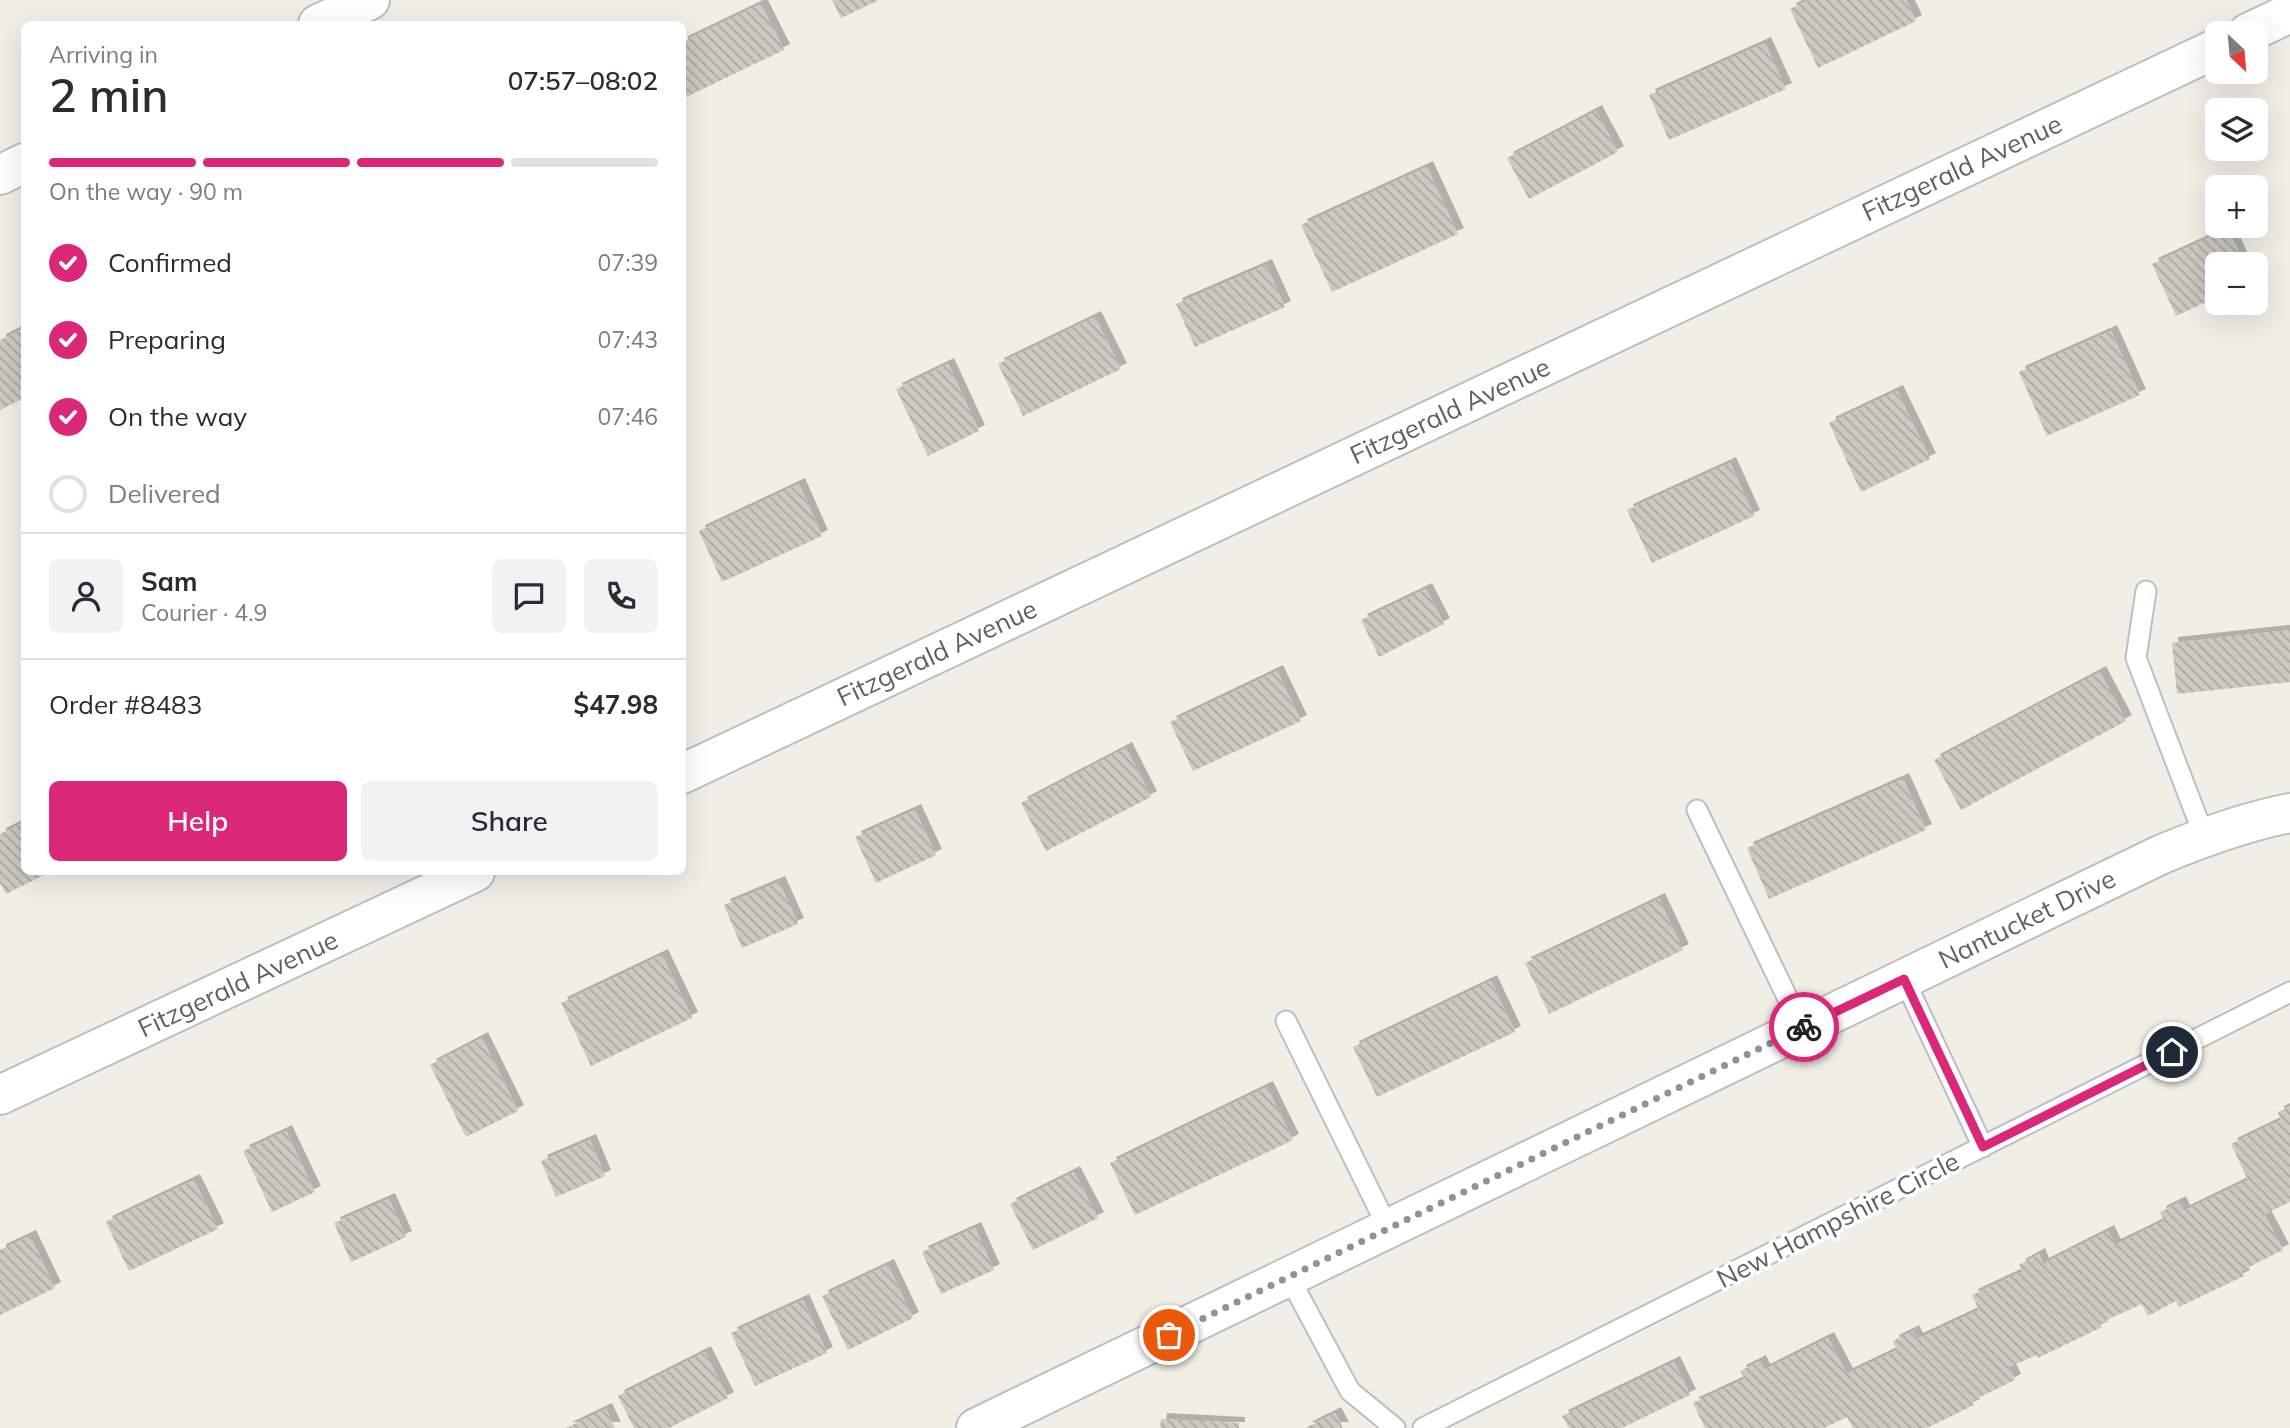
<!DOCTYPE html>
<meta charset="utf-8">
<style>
:root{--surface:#fff;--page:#f2f2f3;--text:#2b2b33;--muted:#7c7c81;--line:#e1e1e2;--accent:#db2777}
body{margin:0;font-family:Mulish,sans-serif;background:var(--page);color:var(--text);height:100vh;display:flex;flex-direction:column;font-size:26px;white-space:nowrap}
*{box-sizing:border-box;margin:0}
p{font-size:23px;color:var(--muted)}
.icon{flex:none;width:38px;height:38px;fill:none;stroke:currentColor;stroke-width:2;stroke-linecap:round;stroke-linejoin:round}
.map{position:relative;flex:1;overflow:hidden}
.side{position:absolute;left:21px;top:21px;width:665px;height:854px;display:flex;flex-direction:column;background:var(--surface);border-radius:10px;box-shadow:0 7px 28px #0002}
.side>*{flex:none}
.needle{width:46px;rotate:154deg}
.fabs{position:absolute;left:2205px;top:21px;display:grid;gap:14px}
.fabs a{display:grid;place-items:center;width:63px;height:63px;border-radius:10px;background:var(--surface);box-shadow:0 7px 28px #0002;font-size:35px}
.pin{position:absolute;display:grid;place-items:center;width:60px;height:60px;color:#fff;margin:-30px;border:4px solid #fff;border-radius:50%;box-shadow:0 2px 7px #0007}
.courier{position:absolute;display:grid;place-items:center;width:70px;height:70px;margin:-35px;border:5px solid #db2777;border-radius:50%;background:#fff;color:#222;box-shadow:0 2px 9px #0007}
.overview em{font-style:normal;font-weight:600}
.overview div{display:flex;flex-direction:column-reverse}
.overview{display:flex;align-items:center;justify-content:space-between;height:119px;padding:0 28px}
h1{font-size:46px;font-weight:600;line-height:52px}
.bar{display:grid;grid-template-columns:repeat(4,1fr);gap:10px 7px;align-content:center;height:84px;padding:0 28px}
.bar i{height:9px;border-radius:5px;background:var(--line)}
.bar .selected{background:var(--accent)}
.bar p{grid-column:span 4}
.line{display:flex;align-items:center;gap:18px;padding:0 28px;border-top:2px solid var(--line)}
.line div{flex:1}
.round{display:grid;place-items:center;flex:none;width:74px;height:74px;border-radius:10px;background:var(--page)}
ol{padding:0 28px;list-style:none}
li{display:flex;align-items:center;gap:21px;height:77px}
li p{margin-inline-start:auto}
li .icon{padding:7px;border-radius:50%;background:var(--accent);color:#fff;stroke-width:4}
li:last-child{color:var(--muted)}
li i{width:38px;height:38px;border:4px solid var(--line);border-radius:50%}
.cta{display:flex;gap:14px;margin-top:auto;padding:14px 28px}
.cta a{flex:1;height:80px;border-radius:10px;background:var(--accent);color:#fff;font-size:28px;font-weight:600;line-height:80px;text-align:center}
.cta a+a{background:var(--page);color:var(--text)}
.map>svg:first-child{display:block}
.building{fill:url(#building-back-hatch);filter:url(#shadow)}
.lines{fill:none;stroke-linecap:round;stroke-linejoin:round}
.lane-casing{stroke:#bdbec5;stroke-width:23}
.street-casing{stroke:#bdbec5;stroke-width:42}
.lane{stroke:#fff;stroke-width:19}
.street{stroke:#fff;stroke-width:38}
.done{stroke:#909293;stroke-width:7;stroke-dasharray:0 12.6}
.route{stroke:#db2777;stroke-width:9}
.labels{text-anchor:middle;stroke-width:7;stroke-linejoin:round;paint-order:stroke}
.street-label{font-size:26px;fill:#5d6067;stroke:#fff}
</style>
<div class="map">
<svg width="2290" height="1428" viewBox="0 0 2290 1428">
<defs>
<pattern id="building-back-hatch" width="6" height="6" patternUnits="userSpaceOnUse" patternTransform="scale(1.75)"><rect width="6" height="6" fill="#cbcac2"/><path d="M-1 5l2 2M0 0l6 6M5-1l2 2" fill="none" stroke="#a8a7a1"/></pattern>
<filter id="shadow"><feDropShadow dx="6" dy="-6" stdDeviation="0" flood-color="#0004"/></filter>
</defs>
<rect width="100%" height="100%" fill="#f0efe6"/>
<path class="building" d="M832,0h47l-38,18z
M1809,0h97l10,21 -98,47 -28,-59z
M761,4l23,46 -102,49v-57z
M1765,43l21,46 -117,51 -20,-45z
M1596,111l22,41 -89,47 -22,-41z
M1427,167l31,67 -126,58 -31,-67z
M2228,229l16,35h-27v33l-41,19 -24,-52z
M1266,265l19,42 -90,40 -19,-43z
M1095,317l26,52 -98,47 -25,-52z
M24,328v70l-24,12v-70z
M2111,331l29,64 -93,41 -28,-64z
M948,364l31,67 -51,25 -32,-67z
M1897,391l33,68 -69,33 -32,-69z
M1730,463l24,53 -102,47 -25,-53z
M799,484l23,52 -100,46 -23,-51z
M1426,589l18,35 -65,33 -18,-37z
M2290,630v52l-113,12 -5,-51z
M1277,671l24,50 -108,50 -23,-49z
M2100,672l26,49 -165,89 -27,-50z
M1126,748l25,49 -105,54 -25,-48z
M1903,779l23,51 -157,69 -22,-51z
M915,810l21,45 -60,28 -21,-46z
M24,822v50h26l-44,22 -6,-11v-49z
M779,882l19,42 -56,24 -18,-43z
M1659,899l24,51 -134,64 -24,-51z
M662,955l30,63 -101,48 -30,-63z
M1491,981l24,51 -138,65 -24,-50z
M482,1038l36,73 -52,26 -36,-72z
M1267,1087l26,53 -158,75 -25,-52z
M2290,1106v96l-26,12 19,36 -42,21 3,5 -65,31 -3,-6 -28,15 -6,-12 -42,19 2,4 -64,31 -1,-3 -28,12 6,13 -43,21 2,4 -47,23h-74l-6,-11 -23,11h-119l-12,-25 52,-24 -5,-8 20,-10 4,9 64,-32 19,36 50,-24 -4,-9 20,-10 4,8 62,-29 -7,-15 51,-24 -4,-6 20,-11 4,10 65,-33 7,14 49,-24 -4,-9 20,-10 4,9 64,-31 -17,-36 50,-24 -3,-8z
M286,1131l29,61 -43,20 -29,-61z
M590,1140l15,36 -49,21 -15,-36z
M1074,1172l24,46 -65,32 -23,-46z
M194,1180l24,49 -89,42 -23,-49z
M389,1199l17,38 -55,25 -17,-39z
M975,1228l19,42 -53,24 -19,-42z
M30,1236l25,52 -55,27v-65z
M888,1265l25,53 -65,32 -26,-54z
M803,1300l24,53 -72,33 -24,-53z
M705,1352l23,46 -59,30h-35l-16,-32z
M1674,1362l16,33 -68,33h-53l-7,-12z
M606,1409l9,19h-49z
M1335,1413l8,15h-38z
M1161,1419l78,4v5h-79z"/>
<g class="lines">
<defs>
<path id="lane" d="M2146,591l-10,67 68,178
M1697,810l105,218
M1904,979l79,168
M1286,1021l102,207
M1289,1277l61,114 45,37
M1423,1428l867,-436"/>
<path id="street" d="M318,24l52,-24
M2248,33l42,-20
M0,175l24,-12
M682,774l1535,-726
M0,1095l475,-223
M976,1428l1184,-573c43,-18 84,-33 130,-42"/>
</defs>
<use href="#lane" class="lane-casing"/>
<use href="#street" class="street-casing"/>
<use href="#lane" class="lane"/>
<use href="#street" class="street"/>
</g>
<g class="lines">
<path class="done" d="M1169,1335l635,-308"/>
<path class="route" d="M1804,1027l100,-48 79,168 189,-95"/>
</g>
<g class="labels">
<g class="street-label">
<text transform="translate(1962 168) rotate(-25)" y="9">Fitzgerald Avenue</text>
<text transform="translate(1450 411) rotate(-25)" y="9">Fitzgerald Avenue</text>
<text transform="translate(937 653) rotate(-25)" y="9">Fitzgerald Avenue</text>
<text transform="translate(2027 919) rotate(-26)" y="9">Nantucket Drive</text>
<text transform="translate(238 984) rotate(-25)" y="9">Fitzgerald Avenue</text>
<text transform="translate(1838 1220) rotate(-27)" y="9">New Hampshire Circle</text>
</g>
</g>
</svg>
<div class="fabs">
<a><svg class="needle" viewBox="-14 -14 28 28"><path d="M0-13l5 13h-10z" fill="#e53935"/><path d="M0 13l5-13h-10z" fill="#7c7c81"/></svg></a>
<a><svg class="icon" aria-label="layers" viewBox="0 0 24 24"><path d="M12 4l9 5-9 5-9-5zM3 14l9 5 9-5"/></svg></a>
<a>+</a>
<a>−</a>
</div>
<div class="pin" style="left:1169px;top:1335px;background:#ea580c"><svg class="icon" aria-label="bag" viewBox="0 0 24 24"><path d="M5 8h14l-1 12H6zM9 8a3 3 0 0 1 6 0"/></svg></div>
<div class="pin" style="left:2172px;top:1052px;background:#1f2937"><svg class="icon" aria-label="home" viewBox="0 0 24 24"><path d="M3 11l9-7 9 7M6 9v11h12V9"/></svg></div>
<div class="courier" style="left:1804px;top:1027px"><svg class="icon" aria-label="bike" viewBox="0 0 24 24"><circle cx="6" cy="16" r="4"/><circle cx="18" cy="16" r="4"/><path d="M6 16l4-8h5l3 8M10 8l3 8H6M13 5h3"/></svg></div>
<section class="side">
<div class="overview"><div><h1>2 min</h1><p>Arriving in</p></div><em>07:57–08:02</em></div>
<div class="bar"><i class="selected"></i><i class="selected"></i><i class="selected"></i><i></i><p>On the way · 90 m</p></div>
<ol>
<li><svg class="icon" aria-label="check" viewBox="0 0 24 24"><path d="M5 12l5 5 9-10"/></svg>Confirmed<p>07:39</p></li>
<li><svg class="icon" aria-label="check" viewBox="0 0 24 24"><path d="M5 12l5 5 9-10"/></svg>Preparing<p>07:43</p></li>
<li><svg class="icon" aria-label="check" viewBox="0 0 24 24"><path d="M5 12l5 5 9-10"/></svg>On the way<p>07:46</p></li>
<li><i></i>Delivered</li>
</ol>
<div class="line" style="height:126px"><a class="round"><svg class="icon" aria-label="person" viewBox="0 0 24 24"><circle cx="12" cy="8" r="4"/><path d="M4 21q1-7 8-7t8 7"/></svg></a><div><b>Sam</b><p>Courier · 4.9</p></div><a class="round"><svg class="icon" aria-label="chat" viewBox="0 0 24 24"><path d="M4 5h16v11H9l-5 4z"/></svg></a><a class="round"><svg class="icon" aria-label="phone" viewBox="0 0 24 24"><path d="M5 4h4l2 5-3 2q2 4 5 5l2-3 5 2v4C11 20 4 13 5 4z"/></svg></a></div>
<div class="line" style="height:91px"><div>Order #8483</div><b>$47.98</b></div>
<div class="cta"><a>Help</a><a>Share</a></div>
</section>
</div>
